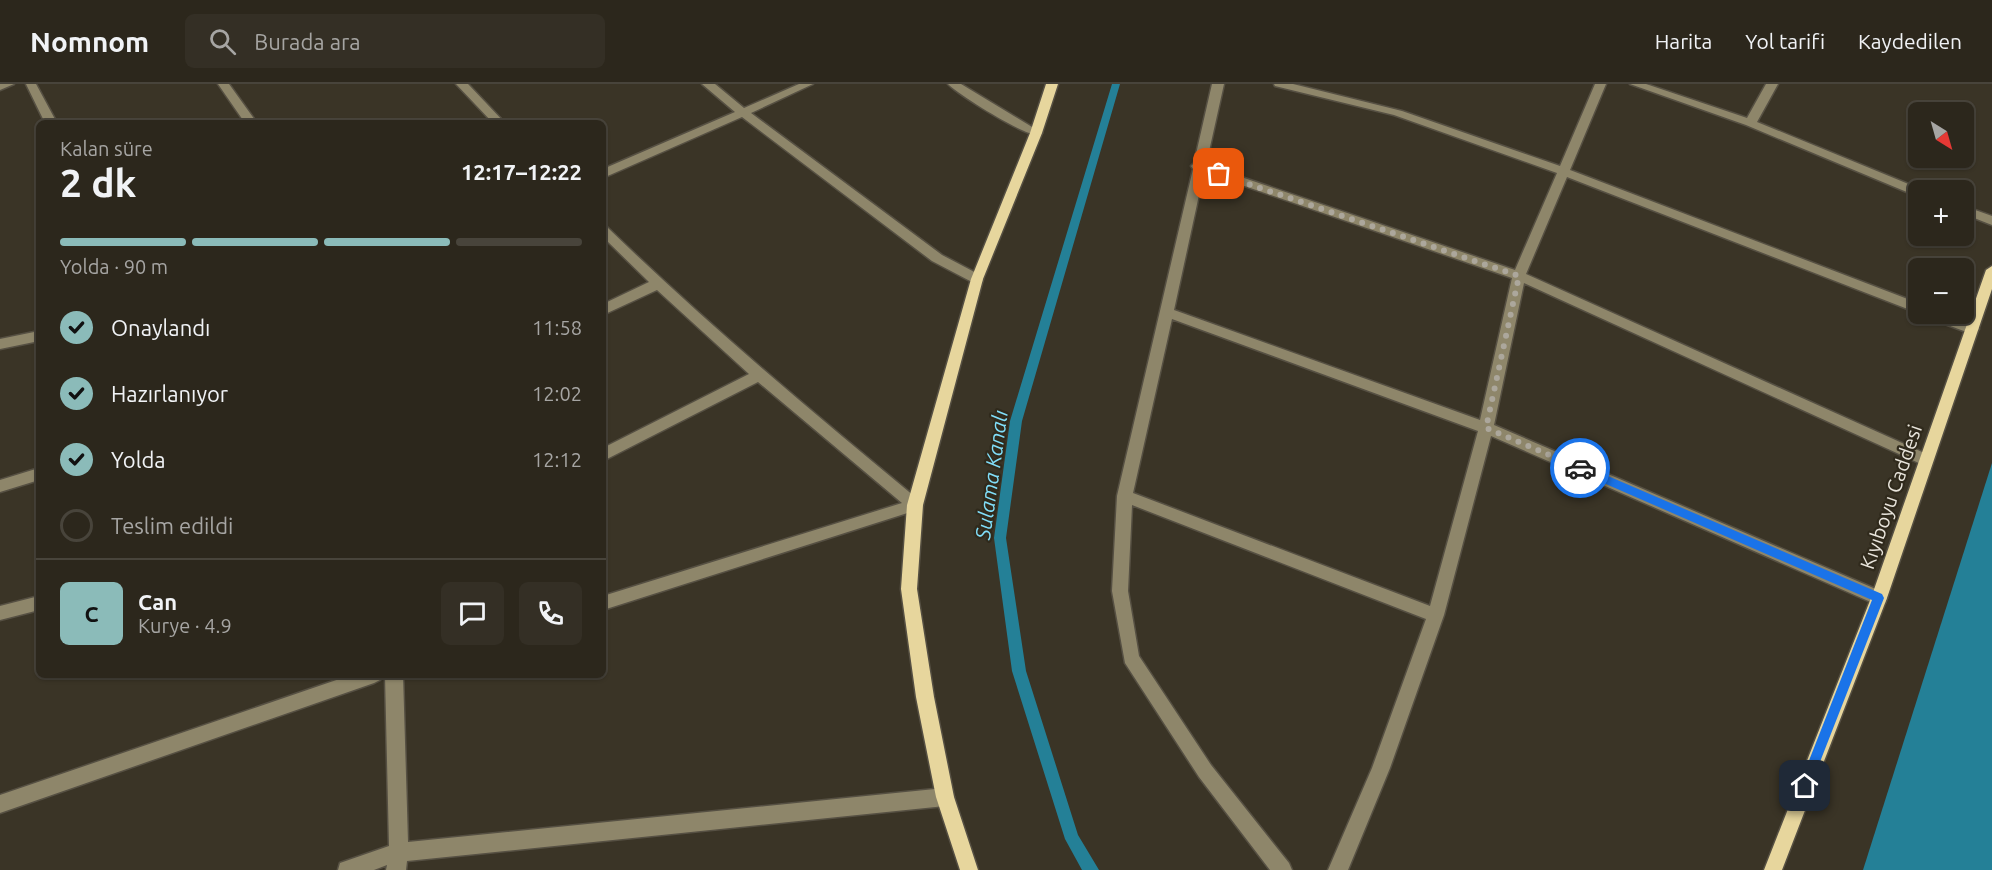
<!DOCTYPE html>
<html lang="tr">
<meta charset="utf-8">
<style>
:root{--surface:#2c271c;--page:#342f25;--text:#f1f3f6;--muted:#a6a5a3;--line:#48443b;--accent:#8bbbb9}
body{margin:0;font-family:Ubuntu,sans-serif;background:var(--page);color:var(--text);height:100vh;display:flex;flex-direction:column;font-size:22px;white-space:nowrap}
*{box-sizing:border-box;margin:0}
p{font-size:20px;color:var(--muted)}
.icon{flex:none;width:33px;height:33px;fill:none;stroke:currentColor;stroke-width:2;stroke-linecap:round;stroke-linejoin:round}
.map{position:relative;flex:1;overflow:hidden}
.side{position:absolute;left:36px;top:36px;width:570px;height:558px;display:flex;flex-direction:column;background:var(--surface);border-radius:9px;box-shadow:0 2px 4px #0004,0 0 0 2px var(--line)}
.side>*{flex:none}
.needle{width:39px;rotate:143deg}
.buttons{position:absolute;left:1908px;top:18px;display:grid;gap:12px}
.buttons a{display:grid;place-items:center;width:66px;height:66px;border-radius:9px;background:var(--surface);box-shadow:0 2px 4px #0004,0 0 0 2px var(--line);font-size:30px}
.pin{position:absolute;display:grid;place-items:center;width:51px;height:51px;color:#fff;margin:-26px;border-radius:12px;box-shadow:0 3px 9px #0006}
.courier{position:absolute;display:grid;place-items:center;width:60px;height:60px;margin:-30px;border:4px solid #1a73e8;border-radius:50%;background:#fff;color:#222;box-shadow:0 2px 8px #0007}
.headline em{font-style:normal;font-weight:600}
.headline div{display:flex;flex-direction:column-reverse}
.headline{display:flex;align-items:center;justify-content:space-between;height:102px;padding:0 24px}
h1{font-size:39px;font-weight:600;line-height:45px}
.bar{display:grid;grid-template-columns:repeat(4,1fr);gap:9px 6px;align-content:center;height:72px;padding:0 24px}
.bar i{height:8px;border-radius:4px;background:var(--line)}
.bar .active{background:var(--accent)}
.bar p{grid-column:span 4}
.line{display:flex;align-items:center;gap:15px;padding:0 24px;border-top:2px solid var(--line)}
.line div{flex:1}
.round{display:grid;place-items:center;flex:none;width:63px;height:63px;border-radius:9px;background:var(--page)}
ol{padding:0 24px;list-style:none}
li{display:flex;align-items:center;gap:18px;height:66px}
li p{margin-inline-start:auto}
li .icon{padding:6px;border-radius:50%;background:var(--accent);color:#111;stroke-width:4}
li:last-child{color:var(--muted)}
li i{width:33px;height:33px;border:3px solid var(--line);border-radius:50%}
header{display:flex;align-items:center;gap:36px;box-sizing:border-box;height:84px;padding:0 30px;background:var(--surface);border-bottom:2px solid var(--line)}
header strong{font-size:28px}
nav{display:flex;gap:33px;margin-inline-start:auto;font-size:21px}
.search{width:420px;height:54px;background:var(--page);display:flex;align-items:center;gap:15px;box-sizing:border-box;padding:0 21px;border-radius:9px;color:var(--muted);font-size:22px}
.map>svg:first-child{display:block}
.water{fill:#248097}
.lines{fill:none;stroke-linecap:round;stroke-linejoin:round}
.stream{fill:#248097;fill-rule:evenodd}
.minor-casing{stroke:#565043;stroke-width:3}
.major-casing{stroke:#565043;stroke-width:3}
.minor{fill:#8e866a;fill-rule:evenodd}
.major{fill:#e7d69d;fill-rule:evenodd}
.route{fill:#1a73e8}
.done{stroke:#aca79c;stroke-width:6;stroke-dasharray:0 10.8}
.labels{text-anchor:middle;stroke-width:4.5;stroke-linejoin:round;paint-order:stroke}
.street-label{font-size:20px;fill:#e9e5dc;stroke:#302a1c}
.water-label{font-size:21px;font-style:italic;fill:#81def9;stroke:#302a1c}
</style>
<header>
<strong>Nomnom</strong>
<div class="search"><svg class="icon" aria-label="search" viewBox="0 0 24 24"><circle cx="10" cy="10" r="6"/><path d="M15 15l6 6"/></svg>Burada ara</div>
<nav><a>Harita</a><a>Yol tarifi</a><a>Kaydedilen</a></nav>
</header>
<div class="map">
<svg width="1992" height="786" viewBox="0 0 1992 786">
<rect width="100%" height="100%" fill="#3a3426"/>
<path class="water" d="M1992,379v407h-129z"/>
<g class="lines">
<path class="stream" d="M1112,0h8l-98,337 -16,117 20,133 52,164 21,35h-17l-17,-31 -53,-168 -18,-133 16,-117z"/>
<defs>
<path id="minor" d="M0,0h14l-14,6z
M26,0h10l21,39h-12z
M218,0h11l28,39h-12z
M456,0h12l37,39h-12z
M702,0h13l29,24 55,-24h14l-62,29 191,142 40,21 1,3 -1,3h-10l-40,-21 -190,-144 -139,61v-9l132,-57z
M948,0h13l81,49 -2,2c-13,3 -81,-40 -92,-51z
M1212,0h12l-18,81 309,105 42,-97 -163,-58 -119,-29 -1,-2h19l109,27 158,55 35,-82h11l-36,86 348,133v10l-351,-136 -41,97 405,182 2,4 -2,4h-10l-397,-181 -30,142 391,168 2,5 -2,5 -6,2 -6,-2 -382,-167 -47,179 -54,153 -42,102h-20l44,-102 54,-149 -294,-114 -4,86 11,65 72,109 78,98 3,7h-22l-71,-93 -74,-114 -13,-72 5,-95 76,-327 -2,-3 3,-3zM1204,88l308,106 -32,142 -306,-110zM1172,235l306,112 -48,175 -297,-113z
M1630,0h16l101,34 19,-34h12l-21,38 166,68h-5v6l-4,-1 -168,-70z
M1964,122l28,10v9l-28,-11z
M603,142l4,1c100,97 206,186 313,274l3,4 -3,4 -317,101v-14l299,-93 -144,-121 -155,79v-13l146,-74 -92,-84 -54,25v-11l46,-22 -46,-45z
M1924,230h20l33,12 2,3 -7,5 -46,-17z
M39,247v10l-39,8v-10z
M39,384v12l-39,12v-12z
M39,512v14l-39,10v-14z
M351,591h32l-3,5 -6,3 -374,130v-18z
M385,591h18l5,167 537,-54 6,3 3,6 -3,6 -6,3 -538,55 -1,9h-20l1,-5 -13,5h-36l2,-7 49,-17z"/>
<path id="major" d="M1046,0h12l-16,49 -59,146 -60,226 -6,84 17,108 20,100 24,73h-18l-24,-73 -20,-100 -15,-108 6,-84 64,-226 59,-146z
M1992,182v23l-105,309 -105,272h-18l107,-272 115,-328z"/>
</defs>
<use href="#minor" class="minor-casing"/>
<use href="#major" class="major-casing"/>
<use href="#minor" class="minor"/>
<use href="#major" class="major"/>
</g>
<path class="route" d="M1580,380l302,130 2,4 -75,192h-8l-2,-4 73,-186 -296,-129 -1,-3z"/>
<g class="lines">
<path class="done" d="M1219,90l300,102 -33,152 94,40"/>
</g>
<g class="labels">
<g class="street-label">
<text transform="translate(1891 413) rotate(-71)" y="7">Kıyıboyu Caddesi</text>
</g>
<g class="water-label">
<text transform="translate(992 391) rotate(-82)" y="7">Sulama Kanalı</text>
</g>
</g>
</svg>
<div class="buttons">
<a><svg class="needle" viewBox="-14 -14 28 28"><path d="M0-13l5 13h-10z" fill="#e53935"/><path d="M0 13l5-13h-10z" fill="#a6a5a3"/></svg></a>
<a>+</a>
<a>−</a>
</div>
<div class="pin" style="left:1219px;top:90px;background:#ea580c"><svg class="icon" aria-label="bag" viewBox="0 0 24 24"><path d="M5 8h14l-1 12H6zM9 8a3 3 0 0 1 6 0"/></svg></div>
<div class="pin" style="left:1805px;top:702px;background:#1f2937"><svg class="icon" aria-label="home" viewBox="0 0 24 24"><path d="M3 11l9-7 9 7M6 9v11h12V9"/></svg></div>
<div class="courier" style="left:1580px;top:384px"><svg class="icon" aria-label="car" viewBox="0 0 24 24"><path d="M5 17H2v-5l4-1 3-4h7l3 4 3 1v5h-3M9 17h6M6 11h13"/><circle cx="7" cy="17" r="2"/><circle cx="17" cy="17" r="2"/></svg></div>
<section class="side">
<div class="headline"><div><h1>2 dk</h1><p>Kalan süre</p></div><em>12:17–12:22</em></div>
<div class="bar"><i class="active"></i><i class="active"></i><i class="active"></i><i></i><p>Yolda · 90 m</p></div>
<ol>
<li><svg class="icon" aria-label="check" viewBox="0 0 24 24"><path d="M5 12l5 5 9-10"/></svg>Onaylandı<p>11:58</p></li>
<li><svg class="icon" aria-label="check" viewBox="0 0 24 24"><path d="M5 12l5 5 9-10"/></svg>Hazırlanıyor<p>12:02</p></li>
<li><svg class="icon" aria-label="check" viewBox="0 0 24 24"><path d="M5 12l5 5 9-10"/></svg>Yolda<p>12:12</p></li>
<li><i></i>Teslim edildi</li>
</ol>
<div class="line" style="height:108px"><b class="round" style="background:var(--accent);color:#111">C</b><div><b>Can</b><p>Kurye · 4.9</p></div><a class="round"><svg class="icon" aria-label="chat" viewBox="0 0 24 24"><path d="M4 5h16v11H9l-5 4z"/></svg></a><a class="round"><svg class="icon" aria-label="phone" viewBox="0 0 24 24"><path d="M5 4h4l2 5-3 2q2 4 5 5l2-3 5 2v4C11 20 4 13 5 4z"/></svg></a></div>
</section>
</div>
